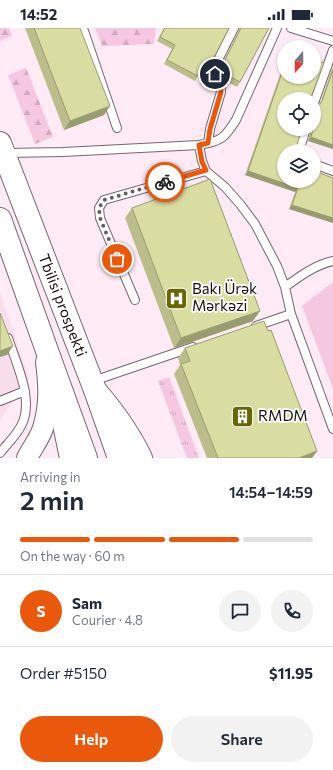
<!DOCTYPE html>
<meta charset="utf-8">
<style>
:root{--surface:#fff;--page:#f2f2f3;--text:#1f2937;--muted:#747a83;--line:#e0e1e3;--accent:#ea580c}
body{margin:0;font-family:Commissioner,sans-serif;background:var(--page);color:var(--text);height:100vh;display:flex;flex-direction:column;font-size:15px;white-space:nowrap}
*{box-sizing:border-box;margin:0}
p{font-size:13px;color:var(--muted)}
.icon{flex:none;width:22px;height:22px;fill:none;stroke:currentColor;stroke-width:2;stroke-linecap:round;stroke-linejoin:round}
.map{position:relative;height:430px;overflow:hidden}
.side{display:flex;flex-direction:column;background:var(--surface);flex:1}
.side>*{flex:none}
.needle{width:26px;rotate:200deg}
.controls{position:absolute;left:277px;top:12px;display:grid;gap:8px}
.controls a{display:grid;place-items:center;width:44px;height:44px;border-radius:50%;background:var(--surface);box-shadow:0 1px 3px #0004;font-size:20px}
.pin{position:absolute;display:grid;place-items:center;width:34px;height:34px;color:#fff;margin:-17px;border:2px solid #fff;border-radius:50%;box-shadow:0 1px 4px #0007}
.courier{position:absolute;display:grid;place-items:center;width:40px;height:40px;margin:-20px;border:3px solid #ea580c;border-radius:50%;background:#fff;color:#222;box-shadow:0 1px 5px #0007}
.overview em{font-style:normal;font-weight:600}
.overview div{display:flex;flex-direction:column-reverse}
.overview{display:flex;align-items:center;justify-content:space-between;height:68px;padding:0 20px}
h1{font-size:26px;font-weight:600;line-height:30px}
.bar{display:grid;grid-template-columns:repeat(4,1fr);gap:6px 4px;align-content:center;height:48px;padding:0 20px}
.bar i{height:5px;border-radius:3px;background:var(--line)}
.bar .on{background:var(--accent)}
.bar p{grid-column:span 4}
.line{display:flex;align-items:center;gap:10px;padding:0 20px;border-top:1px solid var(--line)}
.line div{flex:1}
.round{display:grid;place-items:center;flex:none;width:42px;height:42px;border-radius:21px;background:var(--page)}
.action{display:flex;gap:8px;margin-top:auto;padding:8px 20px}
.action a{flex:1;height:46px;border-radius:24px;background:var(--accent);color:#fff;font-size:16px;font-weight:600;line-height:46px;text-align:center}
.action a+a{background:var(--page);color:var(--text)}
.status{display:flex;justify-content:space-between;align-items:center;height:28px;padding:0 20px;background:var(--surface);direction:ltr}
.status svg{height:11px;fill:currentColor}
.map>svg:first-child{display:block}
.built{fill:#f8ddeb}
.grass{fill:url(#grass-tufts)}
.forest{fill:url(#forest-firs)}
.park{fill:#f6c7e0}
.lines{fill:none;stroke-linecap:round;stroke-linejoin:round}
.service-casing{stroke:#77666f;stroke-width:10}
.tertiary-casing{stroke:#77666f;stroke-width:22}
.primary-casing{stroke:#77666f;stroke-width:24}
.trunk-casing{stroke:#77666f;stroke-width:24}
.service{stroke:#fff;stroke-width:8}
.tertiary{stroke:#fff;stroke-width:20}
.primary{stroke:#fff;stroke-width:22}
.trunk{stroke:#fff;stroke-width:22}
.wall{fill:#bbbe8a}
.shaded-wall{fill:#999b71}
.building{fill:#dadda1;stroke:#999b71}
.done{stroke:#675c62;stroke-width:4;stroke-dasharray:0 7.2}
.route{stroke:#ea580c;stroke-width:5}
.labels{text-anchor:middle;stroke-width:3.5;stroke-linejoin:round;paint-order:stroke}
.poi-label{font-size:15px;fill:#160f13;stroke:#fff;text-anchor:start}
.street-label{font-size:15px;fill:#160f13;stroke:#fff}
</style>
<div class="status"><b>14:52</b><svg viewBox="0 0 49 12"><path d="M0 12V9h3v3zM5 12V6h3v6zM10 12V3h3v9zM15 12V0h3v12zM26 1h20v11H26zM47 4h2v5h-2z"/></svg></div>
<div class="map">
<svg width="333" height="430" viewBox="0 0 333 430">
<defs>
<pattern id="grass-tufts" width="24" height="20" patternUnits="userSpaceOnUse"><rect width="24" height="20" fill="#f6c7e0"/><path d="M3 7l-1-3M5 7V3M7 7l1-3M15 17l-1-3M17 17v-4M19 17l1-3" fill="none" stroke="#d2aabf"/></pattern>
<pattern id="forest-firs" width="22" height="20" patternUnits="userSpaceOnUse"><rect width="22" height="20" fill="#f6c7e0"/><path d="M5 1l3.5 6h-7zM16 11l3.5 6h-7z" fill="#d2aabf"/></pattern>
</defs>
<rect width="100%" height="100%" fill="#feebf5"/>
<path class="built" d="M0,265l29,86 -29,41z"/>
<path class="grass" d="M169,349l30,81h-12l-29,-77z"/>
<path class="forest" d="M0,0h9l3,8 -12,5z
M95,0h61l-2,16 -52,2z
M26,40l27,69 -18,7 -27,-69z"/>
<path class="park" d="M333,254v107l-31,-83z"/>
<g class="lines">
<defs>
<path id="service" d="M83,0l34,100
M291,0l42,13
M314,75l19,-53
M208,115l2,-14 11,-37 -1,-11 -5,-7 -1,-6 20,-40
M199,117l3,16 4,10 19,16 15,17 15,20 22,42 8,21
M299,123l7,-22
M6,125l57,-1 136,-7c22,-4 25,-6 37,-25l41,-92
M314,136l19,7
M135,272l-35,-82 -1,-10 5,-8 102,-29
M291,286l42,115
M256,298l35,-12 -6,-27c15,-11 30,-22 48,-26
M93,353l100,-34
M0,373l25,-10
M0,425c7,-9 17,-18 22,-29 12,-25 -6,-61 -14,-86"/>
<path id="tertiary" d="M27,430c5,-10 13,-20 16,-30 7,-23 6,-43 3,-66"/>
<g id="primary">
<path id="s1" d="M0,115l95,247c18,21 34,43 46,68"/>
<path d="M0,191l50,140 4,18"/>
<path d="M61,382l10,48"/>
</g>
<path id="trunk" d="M50,331l36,99
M95,362l24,68"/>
</defs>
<use href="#service" class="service-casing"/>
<use href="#tertiary" class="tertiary-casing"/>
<use href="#primary" class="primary-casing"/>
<use href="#trunk" class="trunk-casing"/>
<use href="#service" class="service"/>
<use href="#tertiary" class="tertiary"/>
<use href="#primary" class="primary"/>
<use href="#trunk" class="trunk"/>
</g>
<path class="wall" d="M25,0h55l24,87 -40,15z
M164,0h65l-17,33v6l-3,5 -7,-4 -7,13 -31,-17 8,-15 -15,-8z
M239,0h30l-29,54 -3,5 -11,-6 -6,-12 19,-39z
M284,35v14l27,20 -27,84 49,-3v45l-44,-14 6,-17 -50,-17z
M333,40v81l-25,-8 3,-12h3l1,-24 5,-1 11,-33z
M132,180l121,113 -79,27 -49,-130z
M185,320l132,103 -5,7h-105l-33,-84 6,-9 -2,-7z"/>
<path class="shaded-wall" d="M110,78l-6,9 -40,15 6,-9z
M311,109l22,8v4l-25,-8z
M248,143l50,17 -3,4 -50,-17z
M292,177l41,13v5l-44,-14z
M260,283l-7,10 -79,27 7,-10z
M13,318l-6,9 -7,2v-6z
M317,423l-5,7h-13z"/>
<path class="building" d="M34,0h46l30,78 -40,15z
M165,0h64l-17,33v6l-7,-4 -7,13 -31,-16 8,-15 -15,-8z
M241,0h28l-29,54 -11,-6 -6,-12z
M314,32l10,3 -13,34 1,2h-28v30h18l-7,22h-11v30h30v-10l19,7v40l-41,-13 6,-17 -50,-17 36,-104v10h30z
M333,42v75l-22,-8 2,-8h1v-25l1,1 5,-1 2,-3z
M210,151l50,132 -79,27 -49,-130z
M0,285l13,33 -13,5z
M264,293l4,10 3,-1 46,121 -18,7h-81l-37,-94 9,-3 -5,-13z"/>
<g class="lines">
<path class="done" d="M117,231l-17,-41 -1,-10 5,-8 61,-18"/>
<path class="route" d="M165,154l41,-12 -4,-8 -3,-17 9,-2 2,-14 11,-37 -1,-11 -5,-7"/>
</g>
<defs>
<symbol id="hospital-square" viewBox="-11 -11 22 22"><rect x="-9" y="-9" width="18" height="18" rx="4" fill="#666703" stroke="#fff"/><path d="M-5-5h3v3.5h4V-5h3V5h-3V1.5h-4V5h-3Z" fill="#fff"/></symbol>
<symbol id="building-square" viewBox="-11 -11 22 22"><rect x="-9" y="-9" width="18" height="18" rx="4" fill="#666703" stroke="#fff"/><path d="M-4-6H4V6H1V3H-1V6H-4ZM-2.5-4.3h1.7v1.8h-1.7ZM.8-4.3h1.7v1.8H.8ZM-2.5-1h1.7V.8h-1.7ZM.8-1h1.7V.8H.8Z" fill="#fff"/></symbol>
</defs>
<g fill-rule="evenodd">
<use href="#hospital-square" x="164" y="258" width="25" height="25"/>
<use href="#building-square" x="230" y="376" width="25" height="25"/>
</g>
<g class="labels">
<g class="poi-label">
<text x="192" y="266">Bakı Ürək<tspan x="192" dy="17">Mərkəzi</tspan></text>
<text x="258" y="393">RMDM</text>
</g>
<g class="street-label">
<text dy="5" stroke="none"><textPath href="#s1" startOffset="174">Tbilisi prospekti</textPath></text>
</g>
</g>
</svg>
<div class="controls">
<a><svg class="needle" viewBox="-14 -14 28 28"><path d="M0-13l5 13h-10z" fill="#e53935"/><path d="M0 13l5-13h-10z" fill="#747a83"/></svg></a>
<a><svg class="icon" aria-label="locate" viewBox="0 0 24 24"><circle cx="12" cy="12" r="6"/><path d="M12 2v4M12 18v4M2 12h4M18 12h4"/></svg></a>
<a><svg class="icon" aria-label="layers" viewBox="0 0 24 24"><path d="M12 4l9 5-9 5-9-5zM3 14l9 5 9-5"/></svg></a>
</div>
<div class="pin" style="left:117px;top:231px;background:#ea580c"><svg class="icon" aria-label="bag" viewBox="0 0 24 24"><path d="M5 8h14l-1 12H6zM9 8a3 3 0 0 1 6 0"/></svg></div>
<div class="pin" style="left:215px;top:46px;background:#1f2937"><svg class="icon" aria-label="home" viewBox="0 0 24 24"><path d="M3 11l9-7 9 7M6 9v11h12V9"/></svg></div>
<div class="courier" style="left:165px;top:154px"><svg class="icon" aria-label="bike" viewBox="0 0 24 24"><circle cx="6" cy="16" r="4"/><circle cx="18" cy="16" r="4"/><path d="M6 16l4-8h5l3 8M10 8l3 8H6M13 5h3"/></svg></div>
</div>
<section class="side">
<div class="overview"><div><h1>2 min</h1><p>Arriving in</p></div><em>14:54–14:59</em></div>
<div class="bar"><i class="on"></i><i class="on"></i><i class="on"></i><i></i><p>On the way · 60 m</p></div>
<div class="line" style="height:72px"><b class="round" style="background:var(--accent);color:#fff">S</b><div><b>Sam</b><p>Courier · 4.8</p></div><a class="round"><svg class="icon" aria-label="chat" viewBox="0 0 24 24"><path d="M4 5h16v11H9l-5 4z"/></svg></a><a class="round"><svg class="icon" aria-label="phone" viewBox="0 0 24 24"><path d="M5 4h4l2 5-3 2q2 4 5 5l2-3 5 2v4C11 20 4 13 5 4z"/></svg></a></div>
<div class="line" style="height:52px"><div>Order #5150</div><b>$11.95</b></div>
<div class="action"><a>Help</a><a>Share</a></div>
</section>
